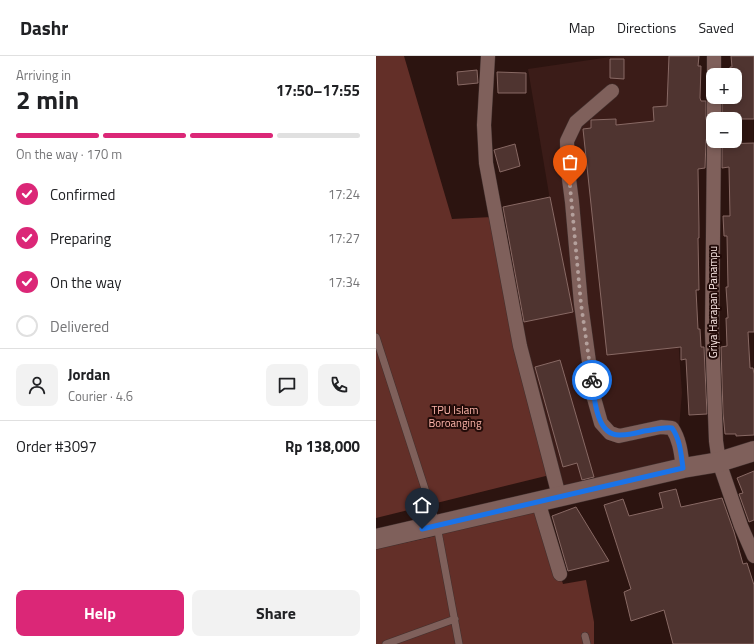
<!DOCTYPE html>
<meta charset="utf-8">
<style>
:root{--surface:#fff;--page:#f2f2f2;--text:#202124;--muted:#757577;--line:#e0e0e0;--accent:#db2777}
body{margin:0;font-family:"Titillium Web",sans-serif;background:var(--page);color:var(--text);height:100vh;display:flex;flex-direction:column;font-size:15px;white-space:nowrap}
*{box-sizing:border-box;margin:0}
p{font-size:13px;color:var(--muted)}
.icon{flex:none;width:22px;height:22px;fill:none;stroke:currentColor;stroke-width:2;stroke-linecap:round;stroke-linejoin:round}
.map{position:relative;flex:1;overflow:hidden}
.details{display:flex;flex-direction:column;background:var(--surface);width:376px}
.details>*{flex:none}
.buttons{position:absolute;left:330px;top:12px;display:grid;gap:8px}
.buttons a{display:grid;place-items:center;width:36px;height:36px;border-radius:8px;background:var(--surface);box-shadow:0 2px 6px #0003;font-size:20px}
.pin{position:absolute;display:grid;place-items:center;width:34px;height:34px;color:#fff;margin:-41px -17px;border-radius:50% 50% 50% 0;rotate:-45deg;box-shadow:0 0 4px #0007}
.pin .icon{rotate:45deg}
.courier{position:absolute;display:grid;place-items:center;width:40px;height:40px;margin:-20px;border:3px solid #1a73e8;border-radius:50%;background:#fff;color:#222;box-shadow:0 1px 5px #0007}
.head em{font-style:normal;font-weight:700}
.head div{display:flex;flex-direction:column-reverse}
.head{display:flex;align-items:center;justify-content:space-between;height:68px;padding:0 16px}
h1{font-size:26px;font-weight:700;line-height:30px}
.bar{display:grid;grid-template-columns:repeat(4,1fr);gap:6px 4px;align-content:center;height:48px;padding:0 16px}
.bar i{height:5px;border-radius:3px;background:var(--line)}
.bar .active{background:var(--accent)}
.bar p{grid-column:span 4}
.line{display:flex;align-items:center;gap:10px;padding:0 16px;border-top:1px solid var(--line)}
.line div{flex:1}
.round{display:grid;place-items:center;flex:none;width:42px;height:42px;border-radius:8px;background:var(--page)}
ol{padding:0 16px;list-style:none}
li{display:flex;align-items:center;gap:12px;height:44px}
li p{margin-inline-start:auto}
li .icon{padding:4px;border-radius:50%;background:var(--accent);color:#fff;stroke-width:4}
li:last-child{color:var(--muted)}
li i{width:22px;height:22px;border:2px solid var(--line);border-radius:50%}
.primary-button{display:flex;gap:8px;margin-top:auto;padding:8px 16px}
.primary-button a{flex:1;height:46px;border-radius:8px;background:var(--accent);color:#fff;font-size:16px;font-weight:700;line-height:46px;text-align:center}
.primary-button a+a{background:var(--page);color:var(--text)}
header{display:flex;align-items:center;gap:24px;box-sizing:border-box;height:56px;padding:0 20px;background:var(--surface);border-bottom:1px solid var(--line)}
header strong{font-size:19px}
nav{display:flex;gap:22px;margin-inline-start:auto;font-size:14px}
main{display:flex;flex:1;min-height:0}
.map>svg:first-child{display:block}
.built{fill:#3b1c18}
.green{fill:#632f28}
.building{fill:#4f3430;stroke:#886964}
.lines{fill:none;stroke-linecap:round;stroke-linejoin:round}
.lane-casing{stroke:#42312f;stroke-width:8}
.street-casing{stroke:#42312f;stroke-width:15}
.secondary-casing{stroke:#42312f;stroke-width:21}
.lane{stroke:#7f605b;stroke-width:7}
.street{stroke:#7f605b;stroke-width:14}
.secondary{stroke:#7f605b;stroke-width:20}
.done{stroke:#b4a09c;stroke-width:4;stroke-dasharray:0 7.2}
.route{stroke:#1a73e8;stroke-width:5}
.labels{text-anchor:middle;stroke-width:4;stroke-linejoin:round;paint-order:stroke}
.street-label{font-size:11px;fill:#fdebe8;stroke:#220b08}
.park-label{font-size:11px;fill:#ffb7ac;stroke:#220b08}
</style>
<header>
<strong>Dashr</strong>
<nav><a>Map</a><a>Directions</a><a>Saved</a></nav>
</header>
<main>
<section class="details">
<div class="head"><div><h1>2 min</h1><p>Arriving in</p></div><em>17:50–17:55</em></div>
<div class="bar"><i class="active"></i><i class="active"></i><i class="active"></i><i></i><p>On the way · 170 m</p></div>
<ol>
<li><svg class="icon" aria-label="check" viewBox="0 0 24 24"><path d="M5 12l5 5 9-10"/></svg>Confirmed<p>17:24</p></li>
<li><svg class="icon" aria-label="check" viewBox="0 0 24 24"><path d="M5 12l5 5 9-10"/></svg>Preparing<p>17:27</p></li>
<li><svg class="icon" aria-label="check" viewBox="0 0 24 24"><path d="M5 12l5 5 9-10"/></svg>On the way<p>17:34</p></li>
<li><i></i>Delivered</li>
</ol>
<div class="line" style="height:72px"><a class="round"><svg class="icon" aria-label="person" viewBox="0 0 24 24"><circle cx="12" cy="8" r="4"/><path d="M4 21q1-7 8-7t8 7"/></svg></a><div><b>Jordan</b><p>Courier · 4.6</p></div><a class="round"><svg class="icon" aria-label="chat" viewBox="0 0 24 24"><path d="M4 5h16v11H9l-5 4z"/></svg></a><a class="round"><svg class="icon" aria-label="phone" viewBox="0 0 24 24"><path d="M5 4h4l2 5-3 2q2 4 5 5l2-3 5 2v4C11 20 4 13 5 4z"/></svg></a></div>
<div class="line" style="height:52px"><div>Order #3097</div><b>Rp 138,000</b></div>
<div class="primary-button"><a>Help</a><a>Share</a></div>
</section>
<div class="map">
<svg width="378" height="588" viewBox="0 0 378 588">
<rect width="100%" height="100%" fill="#2c1410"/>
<path class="built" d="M241,0h53l-6,86 18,251 -6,69 -114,26 -38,-153 -20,-122 46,-13 -22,-131z"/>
<path class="green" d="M0,0h28l48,163 40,-2 66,256 -182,45z
M162,451l25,77 23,-4 8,42v22h-218v-95l55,-12z"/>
<path class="building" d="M293,0h30l-1,10h3l-1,32 1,3h5v18l2,5 -1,12 -1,5 -1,27 -7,1 1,58v11h-1l1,52h-3l2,39h2l1,18h3l3,67 -18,1 -3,-56 -5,1v-13l-74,8 -24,-226 8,-1v-8l25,-1v6l38,-4 -1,-14 14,-1z
M355,0h23v63h-32v-19h9v-3h4v-22h-5v-8h2z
M234,3h14v20l-14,-1z
M101,14l1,13 -20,2 -1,-13z
M121,16l29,1v20h-28z
M378,87v189h-6l2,36h3l1,6v61l-18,1v-2h-11l-2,-21 -2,-66 6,-1 -1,-28h2l-2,-31h2l-1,-51h-3l-1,-20h7l-1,-49 -7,1v-24z
M139,88l5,22 -20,6 -6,-22z
M174,141l23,115 -49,10 -21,-115z
M184,304l34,117 -12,3 -5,-17 -14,4 -28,-100z
M378,415v49l-5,2 -10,-28 4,-1 -6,-15z
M300,433l5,18 41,-9 12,34 9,32 4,-1 7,22v59h-81l-9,-34 -33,11 -7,-29 7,-3 -27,-84 19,-6 6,17 34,-8 -4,-15z
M200,451l33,54 -41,10 -16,-55z"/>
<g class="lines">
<defs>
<path id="lane" d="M0,281l61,189 22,118
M209,580l2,8
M10,588l69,-25"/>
<path id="street" d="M112,0l-4,69 2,38 34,183 39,150
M338,19v-19
M236,35l-36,31 -9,19 1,30 4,31 9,102 13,94 7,25 9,10 9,3 42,-9 11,1c8,12 9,26 11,40
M338,63v-22
M338,85l-2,191 4,109 3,21 22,64 13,30
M162,445l22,73"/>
<path id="secondary" d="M0,483l307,-71 36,-6 35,-11"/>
</defs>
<use href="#lane" class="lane-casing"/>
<use href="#street" class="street-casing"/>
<use href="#secondary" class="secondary-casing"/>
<use href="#lane" class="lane"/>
<use href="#street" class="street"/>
<use href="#secondary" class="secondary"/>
</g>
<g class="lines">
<path class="done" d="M194,130l11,118 11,76"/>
<path class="route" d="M46,473l261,-61c-2,-14 -3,-29 -11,-40 -10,-1 -18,2 -28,3 -7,2 -16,4 -24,4 -24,1 -26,-38 -28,-55"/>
</g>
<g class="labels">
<g class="street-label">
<text transform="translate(337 246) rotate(-90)" y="4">Griya Harapan Panampu</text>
</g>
<g class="park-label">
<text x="79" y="358">TPU Islam<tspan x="79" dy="13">Boroanging</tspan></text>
</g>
</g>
</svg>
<div class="buttons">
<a>+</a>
<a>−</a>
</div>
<div class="pin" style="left:194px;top:130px;background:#ea580c"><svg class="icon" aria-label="bag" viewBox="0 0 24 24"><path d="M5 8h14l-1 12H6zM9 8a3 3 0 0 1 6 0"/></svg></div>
<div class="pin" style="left:46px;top:473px;background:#1f2937"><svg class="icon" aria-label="home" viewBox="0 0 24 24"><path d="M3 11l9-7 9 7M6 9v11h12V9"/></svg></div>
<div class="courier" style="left:216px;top:324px"><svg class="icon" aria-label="bike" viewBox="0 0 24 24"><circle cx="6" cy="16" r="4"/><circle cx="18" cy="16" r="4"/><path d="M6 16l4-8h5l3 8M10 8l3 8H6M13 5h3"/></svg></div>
</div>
</main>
